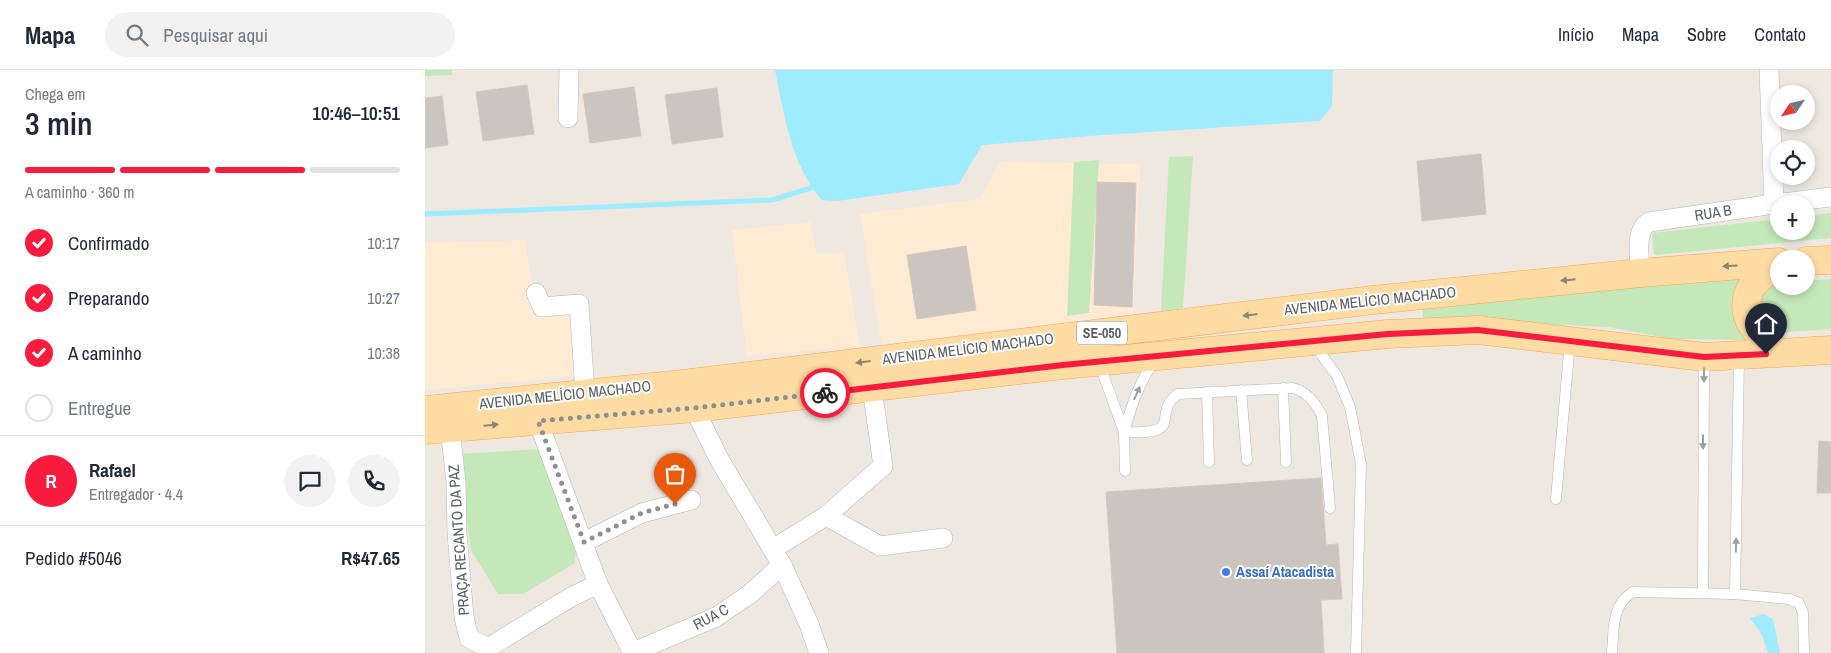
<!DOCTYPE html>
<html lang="pt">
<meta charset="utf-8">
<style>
:root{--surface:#fff;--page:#f2f2f3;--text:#1f2937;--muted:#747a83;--line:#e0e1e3;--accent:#f71c3d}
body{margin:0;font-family:"Archivo Narrow",sans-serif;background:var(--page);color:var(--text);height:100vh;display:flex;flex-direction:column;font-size:19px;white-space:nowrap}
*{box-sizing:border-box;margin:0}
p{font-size:16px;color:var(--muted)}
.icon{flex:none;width:28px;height:28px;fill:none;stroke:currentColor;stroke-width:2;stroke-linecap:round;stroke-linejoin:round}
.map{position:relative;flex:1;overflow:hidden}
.side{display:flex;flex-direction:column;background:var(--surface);width:425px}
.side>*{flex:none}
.needle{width:32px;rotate:235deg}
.fabs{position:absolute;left:1345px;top:15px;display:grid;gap:10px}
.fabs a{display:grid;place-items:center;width:45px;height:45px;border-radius:50%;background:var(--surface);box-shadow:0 2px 8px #0003;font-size:25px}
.pin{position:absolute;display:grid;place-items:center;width:42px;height:42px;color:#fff;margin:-51px -21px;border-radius:50% 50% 50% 0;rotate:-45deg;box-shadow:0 0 5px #0007}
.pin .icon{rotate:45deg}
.courier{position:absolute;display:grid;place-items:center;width:50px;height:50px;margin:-25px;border:4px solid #f71c3d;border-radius:50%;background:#fff;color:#222;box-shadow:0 1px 6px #0007}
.overview em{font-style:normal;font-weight:600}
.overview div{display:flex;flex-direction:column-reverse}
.overview{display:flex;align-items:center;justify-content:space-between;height:85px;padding:0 25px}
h1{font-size:32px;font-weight:600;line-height:38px}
.bar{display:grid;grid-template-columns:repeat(4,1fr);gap:8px 5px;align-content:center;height:60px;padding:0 25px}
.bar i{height:6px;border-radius:4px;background:var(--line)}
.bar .active{background:var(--accent)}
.bar p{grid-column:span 4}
.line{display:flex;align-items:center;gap:12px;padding:0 25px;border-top:1px solid var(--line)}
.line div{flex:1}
.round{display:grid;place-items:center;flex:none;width:52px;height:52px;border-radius:26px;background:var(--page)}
ol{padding:0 25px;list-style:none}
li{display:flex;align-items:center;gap:15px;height:55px}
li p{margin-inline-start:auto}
li .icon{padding:5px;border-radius:50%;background:var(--accent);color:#fff;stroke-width:4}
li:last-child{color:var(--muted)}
li i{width:28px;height:28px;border:2px solid var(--line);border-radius:50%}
header{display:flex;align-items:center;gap:30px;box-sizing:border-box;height:70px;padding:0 25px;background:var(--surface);border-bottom:1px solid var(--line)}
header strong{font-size:24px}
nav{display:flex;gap:28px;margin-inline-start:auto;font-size:18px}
.search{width:350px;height:45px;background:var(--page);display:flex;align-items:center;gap:12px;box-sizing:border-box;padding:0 18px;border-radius:28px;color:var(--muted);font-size:19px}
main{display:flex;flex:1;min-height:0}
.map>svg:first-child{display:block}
.commercial{fill:#ffebd4}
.green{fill:#c4e8ba}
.water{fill:#9febff}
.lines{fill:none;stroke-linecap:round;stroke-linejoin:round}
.stream{stroke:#9febff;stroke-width:5}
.building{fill:#cbc4bf;stroke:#d3c8be}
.service-casing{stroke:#b1b6b9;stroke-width:11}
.minor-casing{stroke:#b1b6b9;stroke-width:20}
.primary-casing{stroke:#fda24a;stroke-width:29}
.service{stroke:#fff;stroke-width:10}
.minor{stroke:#fff;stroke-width:19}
.primary{stroke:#ffdca4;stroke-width:28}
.oneway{fill:#8b8576}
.oneway2{fill:#9ba0a1}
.done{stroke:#8d908f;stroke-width:5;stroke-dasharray:0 9}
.route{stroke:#f71c3d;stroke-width:6}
.shop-dot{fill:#3f7fe0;stroke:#fff;stroke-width:2}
.labels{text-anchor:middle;stroke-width:4;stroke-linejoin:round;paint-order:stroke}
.shield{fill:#fff;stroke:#8b9092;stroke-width:1}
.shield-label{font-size:14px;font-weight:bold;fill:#596063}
.street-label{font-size:15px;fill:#596063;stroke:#fff}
.shop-label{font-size:15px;font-weight:bold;fill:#366cbe;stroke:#fff;text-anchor:start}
</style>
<header>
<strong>Mapa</strong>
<div class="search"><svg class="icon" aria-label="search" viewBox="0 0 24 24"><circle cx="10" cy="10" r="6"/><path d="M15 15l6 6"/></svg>Pesquisar aqui</div>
<nav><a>Início</a><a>Mapa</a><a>Sobre</a><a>Contato</a></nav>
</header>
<main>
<section class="side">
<div class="overview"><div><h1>3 min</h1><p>Chega em</p></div><em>10:46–10:51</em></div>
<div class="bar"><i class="active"></i><i class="active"></i><i class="active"></i><i></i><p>A caminho · 360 m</p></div>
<ol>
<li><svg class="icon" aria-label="check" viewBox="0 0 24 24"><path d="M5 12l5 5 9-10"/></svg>Confirmado<p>10:17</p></li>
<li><svg class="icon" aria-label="check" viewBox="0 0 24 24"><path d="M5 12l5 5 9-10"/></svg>Preparando<p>10:27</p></li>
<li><svg class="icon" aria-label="check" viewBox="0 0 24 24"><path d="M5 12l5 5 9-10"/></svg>A caminho<p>10:38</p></li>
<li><i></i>Entregue</li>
</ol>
<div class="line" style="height:90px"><b class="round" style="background:var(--accent);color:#fff">R</b><div><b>Rafael</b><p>Entregador · 4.4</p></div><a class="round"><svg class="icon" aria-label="chat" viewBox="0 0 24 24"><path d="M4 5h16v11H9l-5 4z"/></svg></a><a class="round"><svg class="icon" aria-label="phone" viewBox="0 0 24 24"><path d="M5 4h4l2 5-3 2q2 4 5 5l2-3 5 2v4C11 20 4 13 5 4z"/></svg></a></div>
<div class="line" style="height:65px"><div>Pedido #5046</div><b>R$47.65</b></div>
</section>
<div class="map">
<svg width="1406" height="583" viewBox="0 0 1406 583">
<rect width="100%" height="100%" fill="#eee8e0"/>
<path class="commercial" d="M575,92l140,2 -7,150 -251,35 -22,-135 120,-15z
M385,152l7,32 27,-1 16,93 -113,10 -15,-126z
M100,170l12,75 36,-4 6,65 -154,14v-147z"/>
<path class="green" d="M0,0h27v5l-27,1z
M768,86l-10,152 -22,4 8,-155z
M674,90l-10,153 -22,3 7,-154z
M1406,143v25l-177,17 -2,-22 127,-14v12h27v-15z
M1319,199c-15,34 -18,39 3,71l-75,-1 -64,-12 -185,-9v-12z
M1406,209v50l-56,4 -13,-8 -7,-21 15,-21 9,-1v4h27v-5z
M119,379l32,97 -1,17 -52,31h-25l-27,-44 -15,-96z"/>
<path class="water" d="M350,0h558l-1,36 -12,15 -231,15 -107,9 -23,39 -122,17 -15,-1c-31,-35 -38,-86 -47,-130z
M1339,544l9,5 7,34h-12l-6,-18 -12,-17z"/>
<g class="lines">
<path class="stream" d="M0,144l347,-14 39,-12"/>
</g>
<path class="building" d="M102,15l7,49 -51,7 -7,-49z
M209,17l7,49 -51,7 -7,-49z
M292,18l6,49 -51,7 -7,-49z
M17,26l6,49 -23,3v-50z
M1056,84l5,60 -64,7 -5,-60z
M672,112l39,1 -4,124 -38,-2z
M541,176l10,64 -59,9 -10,-64z
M1394,371l12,1v51h-14z
M896,408l5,67 12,-1 4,55 -21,1 3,53h-207l-11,-161z"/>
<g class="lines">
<defs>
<path id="service" d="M888,273l24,33 13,31 11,57 -5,189
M674,293l25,69 1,39
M858,318l3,74
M816,320l6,70
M782,322l2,70
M699,362c10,0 27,2 36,-4 10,-5 -1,-21 18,-34l115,-6c15,4 23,15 29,28l8,92
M699,362c7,-25 15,-50 31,-72
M1131,429l14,-158
M1278,522l1,-234
M1310,524l4,-237
M1187,583c2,-23 -1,-48 21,-61l102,2 54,5 10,4 4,10 1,40"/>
<path id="minor" d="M1344,0l5,134
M143,48l1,-48
M1215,203c0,-16 -6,-42 9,-51l125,-18 57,-7
M111,223l6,14 37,-3 6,89
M269,338l25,51 63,106 27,59 10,29
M25,358l6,54 1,51 7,84 5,21 19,10 83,-51 27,-13 -60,-163
M401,446l54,30 63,-8
M159,472l58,-29 49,-13
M348,479l53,-33 57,-50 -11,-78
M173,514l35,69
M206,583l85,-36 34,-23 32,-29"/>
<path id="primary" d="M1381,191l25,-1
M1354,193c-9,7 -24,16 -29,27 -13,27 11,48 29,63
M0,340l258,-26 690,-84 267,-27 139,-11
M0,360l269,-22 369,-43 325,-31 90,-4 226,27 127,-7"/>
</defs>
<use href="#service" class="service-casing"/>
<use href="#minor" class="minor-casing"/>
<use href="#primary" class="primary-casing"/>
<use href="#service" class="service"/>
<use href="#minor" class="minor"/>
<use href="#primary" class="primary"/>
</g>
<defs><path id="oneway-solid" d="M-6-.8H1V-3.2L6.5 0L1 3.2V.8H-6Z" transform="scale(1.25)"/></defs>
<g class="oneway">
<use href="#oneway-solid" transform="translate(1305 196) rotate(176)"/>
<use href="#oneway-solid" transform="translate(1143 210) rotate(174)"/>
<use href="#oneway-solid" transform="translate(825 245) rotate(173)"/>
<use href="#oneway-solid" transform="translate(438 292) rotate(173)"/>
<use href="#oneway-solid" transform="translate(66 355) rotate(-5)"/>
</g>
<g class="oneway2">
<use href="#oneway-solid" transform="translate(1279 305) rotate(90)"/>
<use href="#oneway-solid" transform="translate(712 323) rotate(-66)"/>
<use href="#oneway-solid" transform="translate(1278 372) rotate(90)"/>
<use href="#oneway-solid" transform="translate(1311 475) rotate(-89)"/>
</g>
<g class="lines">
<path class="done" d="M250,434l-33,9 -58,29 -46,-121 156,-13 131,-15"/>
<path class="route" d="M400,323l238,-28 325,-31 90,-4 226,27 62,-3"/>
</g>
<circle class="shop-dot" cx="801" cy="502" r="5"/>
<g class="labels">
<rect class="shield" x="652" y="251.5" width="50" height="23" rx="4"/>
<g class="shield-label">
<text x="677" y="268">SE-050</text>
</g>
<g class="street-label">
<text transform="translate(1288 143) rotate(-9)" y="5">RUA B</text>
<text transform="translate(945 231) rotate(-6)" y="5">AVENIDA MELÍCIO MACHADO</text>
<text transform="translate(543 279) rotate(-7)" y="5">AVENIDA MELÍCIO MACHADO</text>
<text transform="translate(140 325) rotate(-6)" y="5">AVENIDA MELÍCIO MACHADO</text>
<text transform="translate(34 470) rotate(-94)" y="5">PRAÇA RECANTO DA PAZ</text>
<text transform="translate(286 547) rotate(-28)" y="5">RUA C</text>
</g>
<g class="shop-label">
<text x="811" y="507">Assaí Atacadista</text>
</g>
</g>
</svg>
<div class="fabs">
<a><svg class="needle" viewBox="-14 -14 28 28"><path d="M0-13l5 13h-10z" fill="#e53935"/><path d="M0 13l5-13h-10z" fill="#747a83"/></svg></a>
<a><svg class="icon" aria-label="locate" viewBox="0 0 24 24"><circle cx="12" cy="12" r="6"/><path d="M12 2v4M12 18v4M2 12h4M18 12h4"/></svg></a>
<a>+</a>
<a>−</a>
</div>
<div class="pin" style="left:250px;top:434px;background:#ea580c"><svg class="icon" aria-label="bag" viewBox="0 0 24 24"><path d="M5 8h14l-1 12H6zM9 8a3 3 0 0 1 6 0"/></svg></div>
<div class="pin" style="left:1341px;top:284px;background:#1f2937"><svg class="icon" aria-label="home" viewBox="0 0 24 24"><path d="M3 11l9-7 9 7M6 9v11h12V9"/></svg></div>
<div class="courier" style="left:400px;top:323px"><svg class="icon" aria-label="bike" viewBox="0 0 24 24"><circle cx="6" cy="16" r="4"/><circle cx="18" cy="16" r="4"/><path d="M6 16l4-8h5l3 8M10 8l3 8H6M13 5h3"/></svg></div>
</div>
</main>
